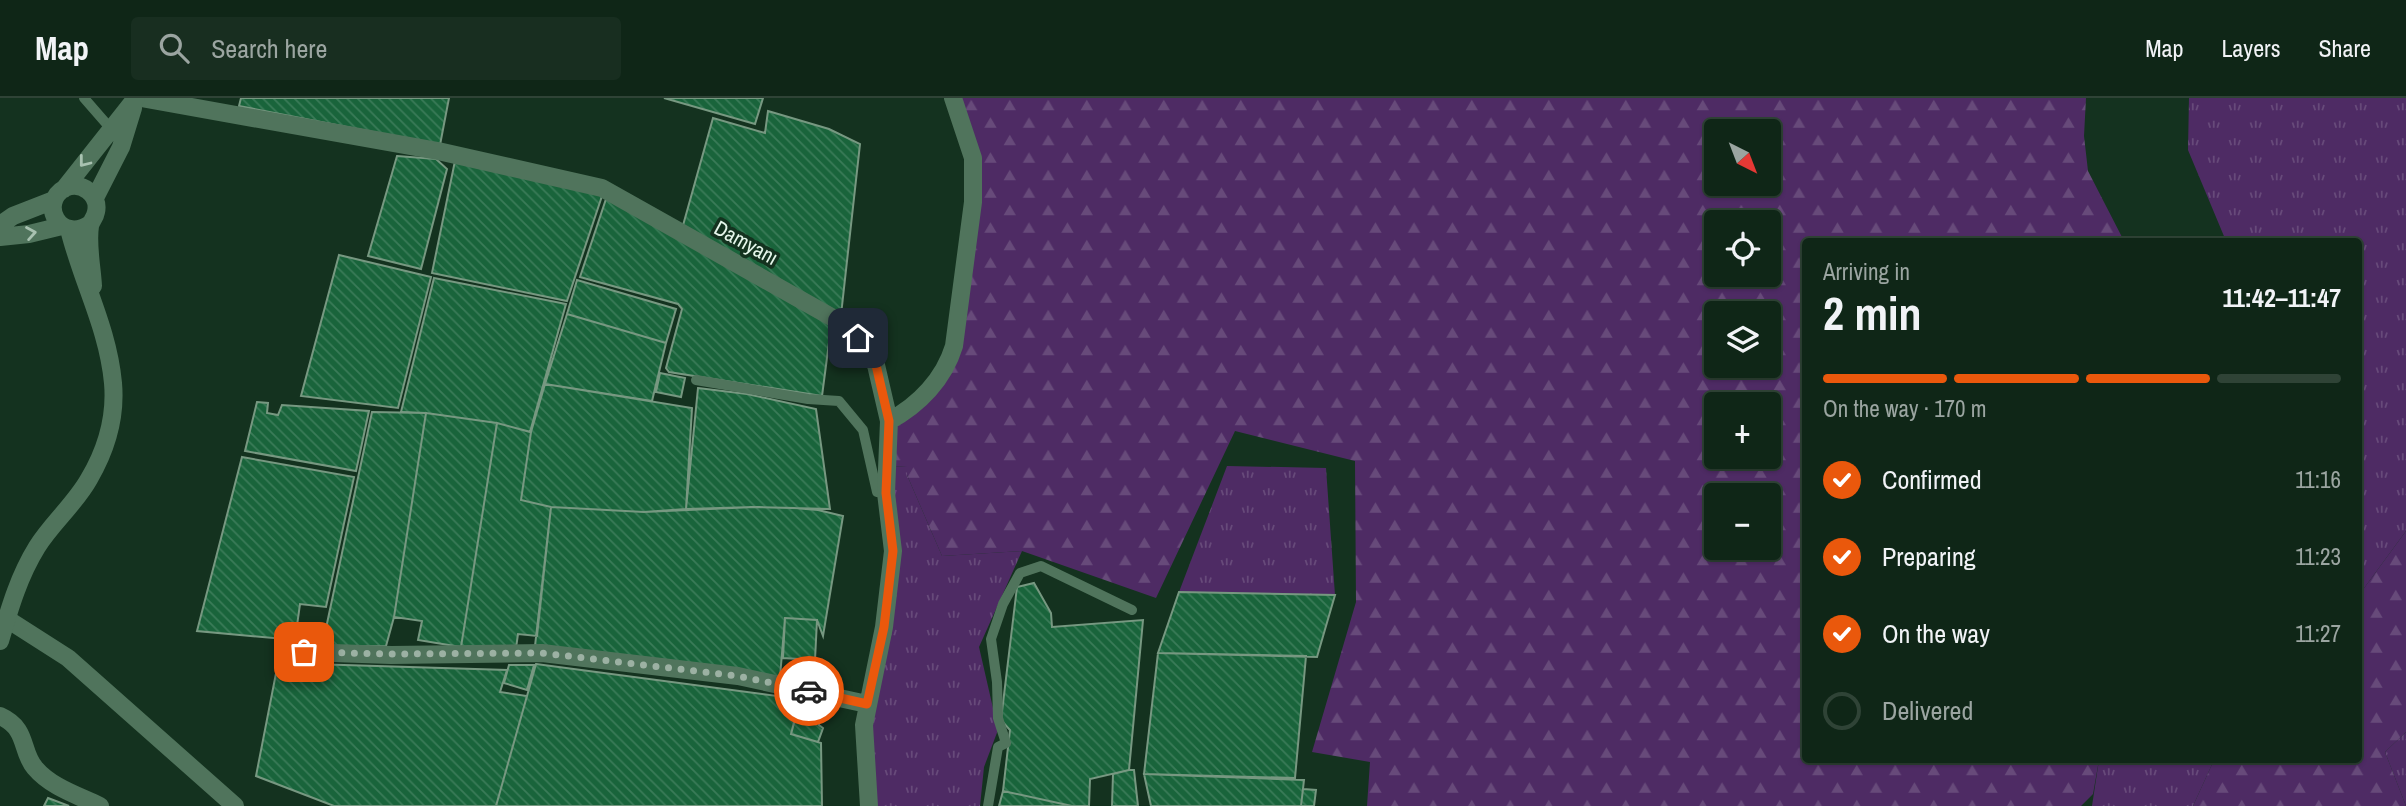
<!DOCTYPE html>
<meta charset="utf-8">
<style>
:root{--surface:#0f2617;--page:#182e20;--text:#f1f3f6;--muted:#9ba5a1;--line:#2f4336;--accent:#ea580c}
body{margin:0;font-family:"Archivo Narrow",sans-serif;background:var(--page);color:var(--text);height:100vh;display:flex;flex-direction:column;font-size:26px;white-space:nowrap}
*{box-sizing:border-box;margin:0}
p{font-size:23px;color:var(--muted)}
.icon{flex:none;width:38px;height:38px;fill:none;stroke:currentColor;stroke-width:2;stroke-linecap:round;stroke-linejoin:round}
.map{position:relative;flex:1;overflow:hidden}
.sheet{position:absolute;left:1802px;top:140px;width:560px;height:525px;display:flex;flex-direction:column;background:var(--surface);border-radius:7px;box-shadow:0 2px 5px #0004,0 0 0 2px var(--line)}
.sheet>*{flex:none}
.needle{width:46px;rotate:138deg}
.tools{position:absolute;left:1704px;top:21px;display:grid;gap:14px}
.tools a{display:grid;place-items:center;width:77px;height:77px;border-radius:7px;background:var(--surface);box-shadow:0 2px 5px #0004,0 0 0 2px var(--line);font-size:35px}
.pin{position:absolute;display:grid;place-items:center;width:60px;height:60px;color:#fff;margin:-30px;border-radius:14px;box-shadow:0 4px 10px #0006}
.courier{position:absolute;display:grid;place-items:center;width:70px;height:70px;margin:-35px;border:5px solid #ea580c;border-radius:50%;background:#fff;color:#222;box-shadow:0 2px 9px #0007}
.head em{font-style:normal;font-weight:800}
.head div{display:flex;flex-direction:column-reverse}
.head{display:flex;align-items:center;justify-content:space-between;height:119px;padding:0 21px}
h1{font-size:46px;font-weight:800;line-height:52px}
.bar{display:grid;grid-template-columns:repeat(4,1fr);gap:10px 7px;align-content:center;height:84px;padding:0 21px}
.bar i{height:9px;border-radius:5px;background:var(--line)}
.bar .active{background:var(--accent)}
.bar p{grid-column:span 4}
ol{padding:0 21px;list-style:none}
li{display:flex;align-items:center;gap:21px;height:77px}
li p{margin-inline-start:auto}
li .icon{padding:7px;border-radius:50%;background:var(--accent);color:#fff;stroke-width:4}
li:last-child{color:var(--muted)}
li i{width:38px;height:38px;border:4px solid var(--line);border-radius:50%}
header{display:flex;align-items:center;gap:42px;box-sizing:border-box;height:98px;padding:0 35px;background:var(--surface);border-bottom:2px solid var(--line)}
header strong{font-size:33px}
nav{display:flex;gap:38px;margin-inline-start:auto;font-size:24px}
.search{width:490px;height:63px;background:var(--page);display:flex;align-items:center;gap:18px;box-sizing:border-box;padding:0 24px;border-radius:7px;color:var(--muted);font-size:26px}
.map>svg:first-child{display:block}
.grass{fill:url(#grass-tufts)}
.forest{fill:url(#forest-firs);fill-rule:evenodd}
.building{fill:url(#building-back-hatch);stroke:#779881;stroke-width:2}
.lines{fill:none;stroke-linecap:round;stroke-linejoin:round}
.service{stroke:#50745c;stroke-width:10}
.minor{stroke:#50745c;stroke-width:18}
.tertiary{stroke:#50745c;stroke-width:18}
.oneway{stroke:#a9c2b1}
.done{stroke:#9cb1a3;stroke-width:7;stroke-dasharray:0 12.6}
.route{stroke:#ea580c;stroke-width:9}
.labels{text-anchor:middle;stroke-width:7;stroke-linejoin:round;paint-order:stroke}
.street-label{font-size:21px;fill:#e5f6ea;stroke:#14321f}
</style>
<header>
<strong>Map</strong>
<div class="search"><svg class="icon" aria-label="search" viewBox="0 0 24 24"><circle cx="10" cy="10" r="6"/><path d="M15 15l6 6"/></svg>Search here</div>
<nav><a>Map</a><a>Layers</a><a>Share</a></nav>
</header>
<div class="map">
<svg width="2406" height="708" viewBox="0 0 2406 708">
<defs>
<pattern id="grass-tufts" width="24" height="20" patternUnits="userSpaceOnUse" patternTransform="scale(1.75)"><rect width="24" height="20" fill="#4e2b64"/><path d="M3 7l-1-3M5 7V3M7 7l1-3M15 17l-1-3M17 17v-4M19 17l1-3" fill="none" stroke="#674a7a"/></pattern>
<pattern id="forest-firs" width="22" height="20" patternUnits="userSpaceOnUse" patternTransform="scale(1.75)"><rect width="22" height="20" fill="#4e2b64"/><path d="M5 1l3.5 6h-7zM16 11l3.5 6h-7z" fill="#674a7a"/></pattern>
<pattern id="building-back-hatch" width="6" height="6" patternUnits="userSpaceOnUse" patternTransform="scale(1.75)"><rect width="6" height="6" fill="#19643b"/><path d="M-1 5l2 2M0 0l6 6M5-1l2 2" fill="none" stroke="#3a7b58"/></pattern>
</defs>
<rect width="100%" height="100%" fill="#14321f"/>
<path class="grass" d="M2189,0h217v433l-47,64v-353l-133,-1 -38,-91z
M907,368v9l35,81 80,-5 -43,96 19,83 -14,37 -4,39h-105l-6,-81 18,-98 4,-160z
M1227,368l99,2 9,127 -156,-3z
M2406,634v74l-21,-54z
M2099,662h115l-21,46h-101z"/>
<path class="forest" d="M957,0h1129l-2,38 4,35 36,70 -318,1v518h293l-6,34 -12,12h-714l3,-44 -58,-10 44,-150 -1,-141 -120,-30 -79,167 -134,-47 -80,5 -35,-81v-9l-16,1 4,-41 44,-40 38,-184zM1717,33h52v53h-52zM1717,124h52v53h-52zM1717,215h52v53h-52zM1717,306h52v53h-52zM1717,397h52v53h-52z
M2406,433v201l-21,20 21,54h-213l21,-46h145v-165z"/>
<path class="building" d="M241,0h208l-9,47 -201,-39z
M664,0h99l-8,26z
M768,13l61,18 31,15 -19,171 -159,-86 31,-111 52,15z
M397,58l39,3 11,10 -26,100 -53,-13z
M456,58l147,37 -36,108 -135,-28z
M607,98l221,121 2,18 -8,61 -153,-24 -3,-4 16,-59 -4,-5 -98,-27z
M339,157l92,22 -33,131 -97,-12z
M434,180l132,26 -36,128 -33,-9 -71,-10 -25,-1z
M577,182l99,29 -10,34 -99,-29z
M567,216l99,29 -14,58 -107,-17z
M660,275l25,5 -4,19 -25,-5z
M545,286l147,24 -6,101 -42,3 -93,-5 -30,-7 10,-68z
M698,290l49,6 69,15 14,100 -76,-2 -68,2z
M257,304l11,1 -1,10 11,2 4,-10 87,6 -13,60 -111,-20z
M372,314l54,1 -32,204 -8,29 -64,1z
M426,315l71,10 -36,224 -43,-7 4,-19 -28,-4z
M497,325l34,9 -10,68 30,7 -14,129 -19,-2 -2,14 -55,-1z
M242,359l112,20 -28,130 -26,-3 -5,36 -98,-9z
M551,409l93,5 110,-5 40,1 24,2 25,6 -20,120 -6,-16 -32,-2 -5,59 -245,-31z
M1034,485l17,30 1,14 91,-7 -14,150 -39,9 -1,27h-17l-69,-15 7,-61 -9,-10 16,-133z
M1179,494l156,3 -18,62 -159,-4z
M785,520l32,2 -2,40 -32,-2z
M1158,555l148,3 -11,122 -151,-4z
M278,565l229,7 -7,22 27,4 -31,110h-162l-78,-30z
M536,566l264,35 -9,35 30,9 1,63h-326z
M509,567h25l-7,25 -23,-7z
M798,611l23,6 -2,10 4,3 -5,14 -27,-8z
M1129,672h5l4,36h-26l1,-32z
M1144,676l160,6 -3,26h-150z
M1303,691l13,1 -2,16h-13z
M1003,693l69,15h-73z
M48,700l21,8h-25z"/>
<g class="lines">
<path class="service" d="M84,0l27,31
M696,282l112,19 31,2 24,29 14,62 9,1
M988,708l10,-59 8,-4 -8,-25 -1,-36 -6,-43 12,-35 17,-31 21,-7 91,44"/>
<path class="minor" d="M141,0l297,53 164,37 233,131 23,19 18,27 13,56 -3,72 7,58 -9,76 -20,98 5,81
M889,323c30,-16 55,-42 65,-75l19,-144v-44l-20,-60
M7,521l61,39 167,148
M304,554l87,3 151,-2 196,23 129,28
M0,618c29,13 20,35 35,52 16,19 42,27 65,38"/>
<path class="tertiary" d="M64,91l72,-91
M95,100l26,-51 12,-39
M90,126c-30,20 -52,-21 -25,-36 16,-8 35,7 31,24 -1,6 -5,9 -6,14 -3,19 2,41 3,60
M0,127l13,-9 41,-16
M0,139l29,-3 33,-8
M0,543c10,-34 19,-65 37,-94 15,-24 38,-43 52,-68 17,-29 27,-62 24,-96 -5,-55 -31,-101 -44,-154"/>
</g>
<defs><path id="oneway-chevron" d="M-2-3.5L2.5 0L-2 3.5" fill="none" stroke-width="1.6" stroke-linecap="round" stroke-linejoin="round" transform="scale(1.75)"/></defs>
<g class="oneway">
<use href="#oneway-chevron" transform="translate(84 64) rotate(128)"/>
<use href="#oneway-chevron" transform="translate(31 135) rotate(-10)"/>
</g>
<g class="lines">
<path class="done" d="M304,554l87,2 151,-1 196,23 71,15"/>
<path class="route" d="M809,593l58,13 17,-77 9,-76 -7,-58 3,-72 -13,-56 -18,-27"/>
</g>
<g class="labels">
<g class="street-label">
<text transform="translate(746 145) rotate(29)" y="7">Damyanı</text>
</g>
</g>
</svg>
<div class="tools">
<a><svg class="needle" viewBox="-14 -14 28 28"><path d="M0-13l5 13h-10z" fill="#e53935"/><path d="M0 13l5-13h-10z" fill="#9ba5a1"/></svg></a>
<a><svg class="icon" aria-label="locate" viewBox="0 0 24 24"><circle cx="12" cy="12" r="6"/><path d="M12 2v4M12 18v4M2 12h4M18 12h4"/></svg></a>
<a><svg class="icon" aria-label="layers" viewBox="0 0 24 24"><path d="M12 4l9 5-9 5-9-5zM3 14l9 5 9-5"/></svg></a>
<a>+</a>
<a>−</a>
</div>
<div class="pin" style="left:304px;top:554px;background:#ea580c"><svg class="icon" aria-label="bag" viewBox="0 0 24 24"><path d="M5 8h14l-1 12H6zM9 8a3 3 0 0 1 6 0"/></svg></div>
<div class="pin" style="left:858px;top:240px;background:#1f2937"><svg class="icon" aria-label="home" viewBox="0 0 24 24"><path d="M3 11l9-7 9 7M6 9v11h12V9"/></svg></div>
<div class="courier" style="left:809px;top:593px"><svg class="icon" aria-label="car" viewBox="0 0 24 24"><path d="M5 17H2v-5l4-1 3-4h7l3 4 3 1v5h-3M9 17h6M6 11h13"/><circle cx="7" cy="17" r="2"/><circle cx="17" cy="17" r="2"/></svg></div>
<section class="sheet">
<div class="head"><div><h1>2 min</h1><p>Arriving in</p></div><em>11:42–11:47</em></div>
<div class="bar"><i class="active"></i><i class="active"></i><i class="active"></i><i></i><p>On the way · 170 m</p></div>
<ol>
<li><svg class="icon" aria-label="check" viewBox="0 0 24 24"><path d="M5 12l5 5 9-10"/></svg>Confirmed<p>11:16</p></li>
<li><svg class="icon" aria-label="check" viewBox="0 0 24 24"><path d="M5 12l5 5 9-10"/></svg>Preparing<p>11:23</p></li>
<li><svg class="icon" aria-label="check" viewBox="0 0 24 24"><path d="M5 12l5 5 9-10"/></svg>On the way<p>11:27</p></li>
<li><i></i>Delivered</li>
</ol>
</section>
</div>
